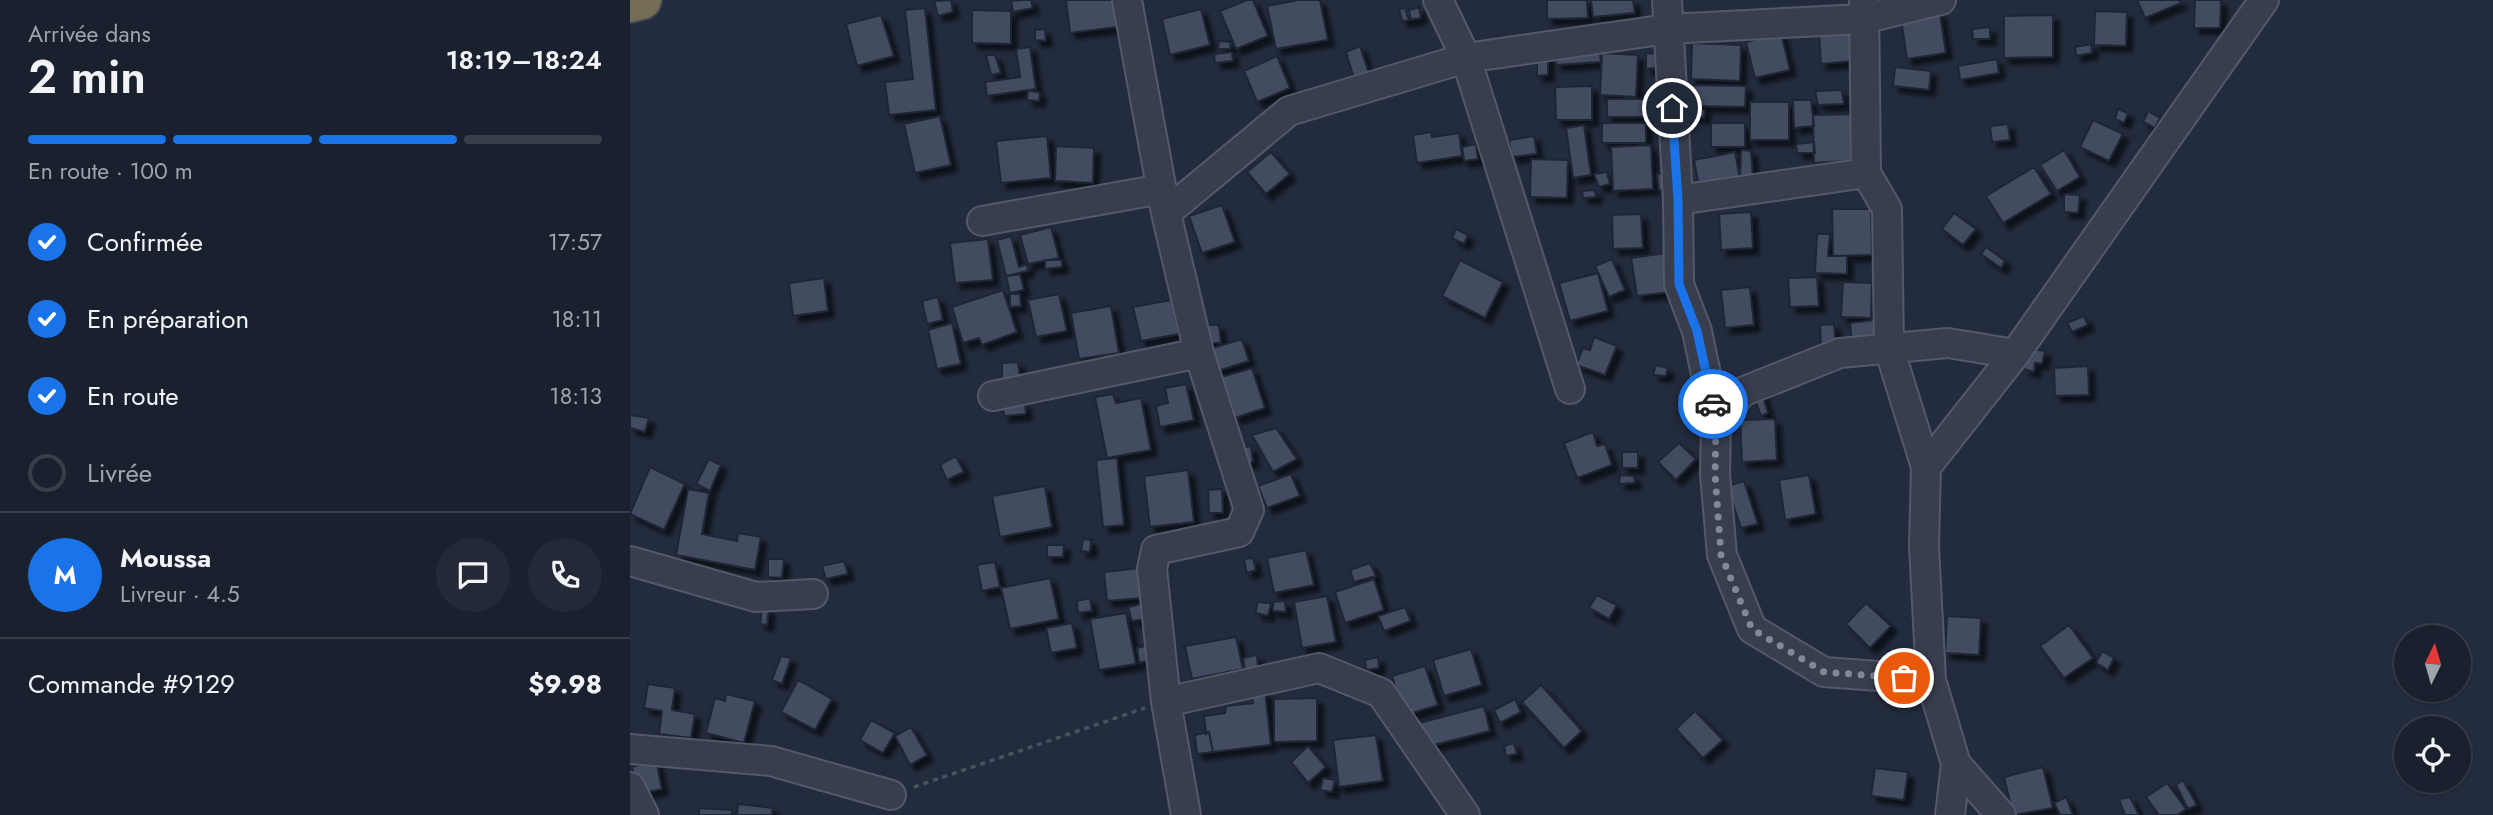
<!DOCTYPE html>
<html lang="fr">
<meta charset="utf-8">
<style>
:root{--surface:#1a212e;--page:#232936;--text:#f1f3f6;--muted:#9fa3aa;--line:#383e4a;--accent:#1a73e8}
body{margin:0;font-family:Jost,sans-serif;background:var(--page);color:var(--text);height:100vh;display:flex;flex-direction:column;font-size:26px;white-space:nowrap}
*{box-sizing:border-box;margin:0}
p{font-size:23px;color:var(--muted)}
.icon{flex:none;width:38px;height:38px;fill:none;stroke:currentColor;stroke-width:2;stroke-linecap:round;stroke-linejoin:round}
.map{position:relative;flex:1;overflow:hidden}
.panel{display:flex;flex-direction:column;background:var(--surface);width:630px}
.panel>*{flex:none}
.needle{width:46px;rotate:5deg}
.fabs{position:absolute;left:1764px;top:625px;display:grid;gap:14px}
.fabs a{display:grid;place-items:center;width:77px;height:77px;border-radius:50%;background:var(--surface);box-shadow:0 2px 5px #0004,0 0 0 2px var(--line);font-size:35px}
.pin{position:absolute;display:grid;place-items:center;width:60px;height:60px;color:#fff;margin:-30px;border:4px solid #fff;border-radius:50%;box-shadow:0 2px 7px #0007}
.courier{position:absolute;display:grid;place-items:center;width:70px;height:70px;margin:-35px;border:5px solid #1a73e8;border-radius:50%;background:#fff;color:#222;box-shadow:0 2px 9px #0007}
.head em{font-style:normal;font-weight:600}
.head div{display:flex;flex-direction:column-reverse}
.head{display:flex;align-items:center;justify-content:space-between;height:119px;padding:0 28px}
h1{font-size:46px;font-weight:600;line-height:52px}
.bar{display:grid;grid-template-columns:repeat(4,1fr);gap:10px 7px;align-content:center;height:84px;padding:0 28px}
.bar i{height:9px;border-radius:5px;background:var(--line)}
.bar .selected{background:var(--accent)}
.bar p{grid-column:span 4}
.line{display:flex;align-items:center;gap:18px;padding:0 28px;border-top:2px solid var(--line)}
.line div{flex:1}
.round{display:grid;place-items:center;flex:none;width:74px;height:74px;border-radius:37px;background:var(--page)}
ol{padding:0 28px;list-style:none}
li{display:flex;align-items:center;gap:21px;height:77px}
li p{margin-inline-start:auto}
li .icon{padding:7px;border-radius:50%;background:var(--accent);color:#fff;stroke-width:4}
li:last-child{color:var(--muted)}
li i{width:38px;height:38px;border:4px solid var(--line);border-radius:50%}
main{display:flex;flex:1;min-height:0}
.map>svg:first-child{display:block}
.building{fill:#424b60;stroke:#1f2535;stroke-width:2;filter:url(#shadow)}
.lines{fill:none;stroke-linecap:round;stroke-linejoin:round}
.minor-casing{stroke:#535969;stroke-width:32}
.highway-casing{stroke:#404656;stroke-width:42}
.path{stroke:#43565c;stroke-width:3.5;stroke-dasharray:5 5;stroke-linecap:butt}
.minor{stroke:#383e4e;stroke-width:28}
.highway{stroke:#746c54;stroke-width:38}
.done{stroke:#818898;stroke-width:7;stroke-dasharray:0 12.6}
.route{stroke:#1a73e8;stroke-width:9}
</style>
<main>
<section class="panel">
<div class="head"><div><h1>2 min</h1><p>Arrivée dans</p></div><em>18:19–18:24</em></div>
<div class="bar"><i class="selected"></i><i class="selected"></i><i class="selected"></i><i></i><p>En route · 100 m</p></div>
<ol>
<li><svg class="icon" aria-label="check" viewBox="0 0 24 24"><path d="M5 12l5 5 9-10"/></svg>Confirmée<p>17:57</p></li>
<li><svg class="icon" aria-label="check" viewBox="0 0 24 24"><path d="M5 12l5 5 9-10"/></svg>En préparation<p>18:11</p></li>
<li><svg class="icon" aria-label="check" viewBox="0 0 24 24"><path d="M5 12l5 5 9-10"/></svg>En route<p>18:13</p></li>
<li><i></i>Livrée</li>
</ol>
<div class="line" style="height:126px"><b class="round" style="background:var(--accent);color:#fff">M</b><div><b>Moussa</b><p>Livreur · 4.5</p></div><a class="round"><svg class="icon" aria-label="chat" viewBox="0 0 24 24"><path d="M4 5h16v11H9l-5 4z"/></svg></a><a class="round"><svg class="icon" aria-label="phone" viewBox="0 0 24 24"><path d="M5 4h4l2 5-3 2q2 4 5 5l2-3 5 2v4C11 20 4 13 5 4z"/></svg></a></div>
<div class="line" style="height:91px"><div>Commande #9129</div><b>$9.98</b></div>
</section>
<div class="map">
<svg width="1863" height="815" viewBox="0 0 1863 815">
<defs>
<filter id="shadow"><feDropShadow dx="6" dy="6" stdDeviation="2" flood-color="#0009"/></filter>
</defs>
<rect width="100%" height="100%" fill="#232c3e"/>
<path class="building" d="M321,0l2,12 -15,4 -4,-15z
M391,0h10l2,8 -20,4 -2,-11z
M436,0h48l3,27 -47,6z
M617,0h6l15,36 -32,13 -16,-38z
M668,0h22l8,40 -52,9 -9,-43z
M917,0h40l1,18 -41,1z
M961,0h42l2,13 -42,4z
M1507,0h43l1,3 -36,15z
M1565,0h26l-1,28h-26z
M789,7l2,11 -12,2 -3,-9z
M295,8l11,102 -47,5 -4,-33 28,-3 -8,-69z
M778,8l3,12 -9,1 -3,-12z
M571,9l9,36 -40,10 -8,-36z
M342,10l39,1v33l-39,-1z
M1465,11l32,1 -1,34 -32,-1z
M1310,13l6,40 -39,6 -6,-40z
M251,15l13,41 -37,10 -11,-42z
M1423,15v42l-49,1v-42z
M1360,27v12h-17l-1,-10z
M415,29l1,12 -11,-1v-10z
M1151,33l9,37 -35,8 -9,-36z
M1221,33l3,28 -33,3 -2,-29z
M589,41l12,1 -1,7h-12z
M1062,43l49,2 -1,36 -49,-2z
M969,44l2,18 -45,3 -2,-18z
M1461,44l1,9 -16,3 -1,-9z
M730,46l9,27 -15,6 -8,-27z
M400,47l6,42 -49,7 -2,-14 35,-5 -4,-28z
M602,52l1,9 -18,2 -1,-9z
M907,53h11v22l-11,1z
M972,53l36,2 -2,42 -36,-2z
M1016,53l11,1 -2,14 -9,1z
M356,55h9l6,18 -10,2z
M647,56l13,32 -33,14 -13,-31z
M1367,59l2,14 -39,7 -2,-14z
M1265,67l36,4 -2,19 -36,-4z
M1059,85l57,1 -1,21 -57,-1z
M962,86v34h-36l-1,-33z
M1212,90l2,14 -26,1 -3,-14z
M398,91l12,1 -1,9 -12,-1z
M977,99h37l1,18h-38z
M1163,100h18l3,26 -20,2z
M1120,102h39v38h-39z
M1061,107l14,3 -1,8 -15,-3z
M1488,109l10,4 -4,10 -9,-4z
M1518,111l12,7 -5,10 -12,-6z
M1228,114l3,46 -47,3 -1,-48z
M310,116l11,49 -36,8 -11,-49z
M1463,120l30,14 -14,27 -29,-14z
M972,123h44v20h-44z
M1081,123h34v24h-34z
M1378,124l2,16 -18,2 -2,-16z
M954,125l7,50 -18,3 -7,-50z
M801,132l1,5 27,-4 3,23 -45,7 -4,-28z
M417,136l4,42 -50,5 -5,-42z
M904,136l3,18 -25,3 -3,-17z
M1184,142l1,11h-18l-1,-9z
M846,144l2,15 -14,2 -2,-14z
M1021,145l2,44 -40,2 -2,-44z
M426,146l38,2 -1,35 -38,-2z
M1111,150l10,1 2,26 -13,1z
M1434,150l16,27 -23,14 -17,-26z
M641,152l19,22 -24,20 -19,-22z
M1105,152l5,27 -41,8 -5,-27z
M901,159l37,1 -1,38 -37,-1z
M1404,167l17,27 -48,29 -17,-27z
M977,172l3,12 -11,3 -5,-13z
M1027,174h10l1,15 -9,2z
M965,190l1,7 -13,1 -1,-7z
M1434,194l16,1 -2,18 -14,-1z
M592,205l13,37 -33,11 -13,-37z
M1202,209h39l1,46 -39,1z
M1121,212l2,36 -32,2 -2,-36z
M1324,213l22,16 -13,16 -21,-16z
M1011,214l2,34 -30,1 -1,-34z
M421,227l8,31 -31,6 -8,-29z
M826,229l12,6 -4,9 -12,-6z
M1187,234h13l-2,22h19v18l-32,-1z
M381,236l8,31 8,-3 1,7 -22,5 -9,-36z
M358,239l5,41 -38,3 -5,-40z
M1356,247l19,14 -4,7 -20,-14z
M1035,253l6,39 -34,4 -6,-38z
M982,259l13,31 -16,7 -14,-31z
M415,260h17v7l-17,2z
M830,260l43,22 -18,36 -43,-22z
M968,273l10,38 -38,10 -11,-38z
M390,274l4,16 -14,3 -4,-17z
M1187,277l2,29 -29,1 -2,-29z
M194,278l4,33 -35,5 -4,-33z
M1213,282l29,1 -1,35 -30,-1z
M1120,287l4,38 -29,3 -4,-38z
M373,290l14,42 -35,13 -3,-7 -16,5 -11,-36z
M380,294h10l1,12 -11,1z
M429,294l8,37 -31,6 -8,-37z
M308,297l5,23 -16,4 -5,-23z
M541,300l8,34 -38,7 -8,-34z
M481,306l8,47 -40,6 -8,-46z
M1454,316l4,9 -16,7 -5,-9z
M1251,319l3,21 -32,4 -2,-21z
M322,323l9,41 -24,5 -9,-39z
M1204,324l2,23 -15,3 -1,-25z
M574,325h15l2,18h-15z
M964,337l23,9 -12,29 -29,-10 7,-17 7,2z
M612,339l7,22 -31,10 -12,-21z
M1397,348l18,3 -3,13 -7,-1 -1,9 -10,-3z
M388,362l2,16 -18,1v-16z
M1026,365l12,3 -2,8 -13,-1z
M1458,366l1,29 -34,1 -1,-28z
M622,368l13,40 -30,10 -14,-41z
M556,384l8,36 -34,7 -4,-21 12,-3 -3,-15z
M1131,390l7,23 -7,3 -9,-25z
M483,394l3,9 25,-5 10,52 -44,8 -12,-61z
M395,403l1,11 -22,2 -1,-11z
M0,415l19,3 -4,14 -15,-4z
M1145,419l2,41 -35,2 -2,-42z
M646,428l21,31 -24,13 -21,-37z
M963,432l4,14 8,-2 7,21 -35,13 -13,-35z
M1049,443l17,16 -20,21 -18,-18z
M621,446l2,16 -14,2 -3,-15z
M992,452h16v16h-16z
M326,456l8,16 -17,8 -7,-15z
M487,458l7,67 -21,2 -7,-67z
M79,459l12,6 -11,26 -14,-7z
M20,467l35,17 -21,46 -34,-16z
M558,470l6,52 -44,5 -6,-51z
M661,474l9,22 -33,12 -9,-22z
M990,475l14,1 1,7 -16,1z
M1179,475l7,39 -31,6 -6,-40z
M1114,481l14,43 -17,4 -14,-42z
M415,486l7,41 -52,10 -8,-41z
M58,489l21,4 -7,41 35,7 1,-8 23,4 -6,33 -79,-15z
M592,489l1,24h-14l-1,-23z
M453,539l8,1 -1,12 -9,-1z
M417,545h17l-1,12h-16z
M676,550l8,35 -40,8 -7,-35z
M623,558l3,12 -9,3 -3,-14z
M138,559h16l-2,19 -14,-1z
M214,561l4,13 -22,5 -4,-13z
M365,562l5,25 -18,4 -5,-26z
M740,563l6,13 -22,6 -4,-12z
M509,568l3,30 -35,3 -3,-29z
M420,578l9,41 -49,10 -9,-41z
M744,579l10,31 -39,13 -10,-31z
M967,595l20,10 -8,14 -20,-11z
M697,596l9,46 -34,6 -8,-46z
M460,598l2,13 -14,2 -1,-12z
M655,601l1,11 -13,-1v-9z
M627,602l14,1 -3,13 -12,-3z
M515,603l3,16 -16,2 -4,-14z
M1236,603l25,23 -21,22 -24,-24z
M775,607l6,14 -27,10 -6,-15z
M132,608l7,1 -2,16 -7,-1z
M496,613l10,51 -37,6 -9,-51z
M1317,616l34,2 -2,37 -34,-2z
M442,623l5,25 -26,5 -5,-25z
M1439,625l24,33 -29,20 -24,-32z
M606,637l7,32 -51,10 -7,-33z
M523,644l3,15 -17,4 -2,-15z
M841,649l11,36 -38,11 -11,-36z
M1472,651l12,7 -6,12 -12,-7z
M627,655l1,13 -13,2 -2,-12z
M151,656l10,2 -9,26 -10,-4z
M748,657l1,11 -13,2 -1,-10z
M795,666l13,39 -35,11 -11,-40z
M168,680l34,19 -17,31 -34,-18z
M18,684l27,4 -3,22 23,4 -4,24 -32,-4 3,-23 -18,-3z
M911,685l41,46 -18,17 -42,-46z
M635,691l6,54 -58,7 -4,-20 -3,2 -2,-18 21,-3 1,-7 27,-3 -1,-9z
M96,694l29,7 -11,42 -38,-10 9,-35 10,3z
M687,698v43l-43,1v-43z
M885,699l6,13 -21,11 -6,-13z
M854,706l6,25 -64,16 -7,-24z
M1065,711l28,29 -20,18 -27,-29z
M241,720l24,13 -12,20 -23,-13z
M281,727l16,28 -17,10 -15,-29z
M579,732l4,20 -16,2 -2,-19z
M746,735l7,46 -44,6 -6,-47z
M884,743l3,11 -11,2 -2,-10z
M678,746l18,21 -18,16 -17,-21z
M26,760l6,29 -23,5 -7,-27z
M1413,767l10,41 -40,7 -9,-38z
M1245,768l33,4 -4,28 -33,-4z
M693,778l12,2 -3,12 -12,-2z
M1553,780l14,25 -9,4 -12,-24z
M1537,783l19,26 -8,6h-19l-13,-18z
M1436,797l7,18h-13l-6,-12z
M1500,797l9,18h-14l-6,-16z
M108,804l35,4 -1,7h-35z
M69,808l33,2v5h-33z"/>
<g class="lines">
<defs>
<path id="minor" d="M497,0l39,213 33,140 50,157 -10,22 -83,18 -4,19 14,133 20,113
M808,0l28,58 104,331
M1037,0l11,200 1,84 18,47 19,91
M1236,173l21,36 2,139 37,119
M1048,200l188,-27 -2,-171
M536,213l123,-102 177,-53 201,-29 196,-10 78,-19
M352,221l180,-32
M363,396l206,-43
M0,561l126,36 57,-3
M1301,680l-107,-8 -72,-43 -30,-74 -7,-81 1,-52 26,-30 98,-39 108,-10 67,11
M536,702l153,-34 62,25 84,122
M0,749l141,12 120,34
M1326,764l45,51
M0,787l14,28
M1320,815l6,-51 -25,-84 -7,-134 2,-79 89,-113 249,-354"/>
<path id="highway" d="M0,3l12,-3"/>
</defs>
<use href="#minor" class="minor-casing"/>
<use href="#highway" class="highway-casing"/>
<path class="path" d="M284,787l231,-79"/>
<use href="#minor" class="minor"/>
<use href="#highway" class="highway"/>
</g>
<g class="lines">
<path class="done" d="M1083,404l3,18 -1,52 6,81 31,74 72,43 80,6"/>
<path class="route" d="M1042,108l6,92 1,84 18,47 16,73"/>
</g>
</svg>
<div class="fabs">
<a><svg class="needle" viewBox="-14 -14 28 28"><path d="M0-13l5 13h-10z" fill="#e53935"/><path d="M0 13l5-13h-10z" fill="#9fa3aa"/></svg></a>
<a><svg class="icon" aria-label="locate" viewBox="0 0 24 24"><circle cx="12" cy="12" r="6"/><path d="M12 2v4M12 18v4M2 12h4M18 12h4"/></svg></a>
</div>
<div class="pin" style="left:1274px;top:678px;background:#ea580c"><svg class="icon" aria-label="bag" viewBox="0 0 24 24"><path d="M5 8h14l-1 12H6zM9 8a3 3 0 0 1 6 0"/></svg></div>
<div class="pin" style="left:1042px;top:108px;background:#1f2937"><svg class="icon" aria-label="home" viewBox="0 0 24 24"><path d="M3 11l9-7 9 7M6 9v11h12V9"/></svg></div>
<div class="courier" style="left:1083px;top:404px"><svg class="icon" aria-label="car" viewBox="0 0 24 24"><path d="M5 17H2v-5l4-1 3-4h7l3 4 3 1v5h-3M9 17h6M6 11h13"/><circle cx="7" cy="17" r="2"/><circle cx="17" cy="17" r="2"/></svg></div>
</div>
</main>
